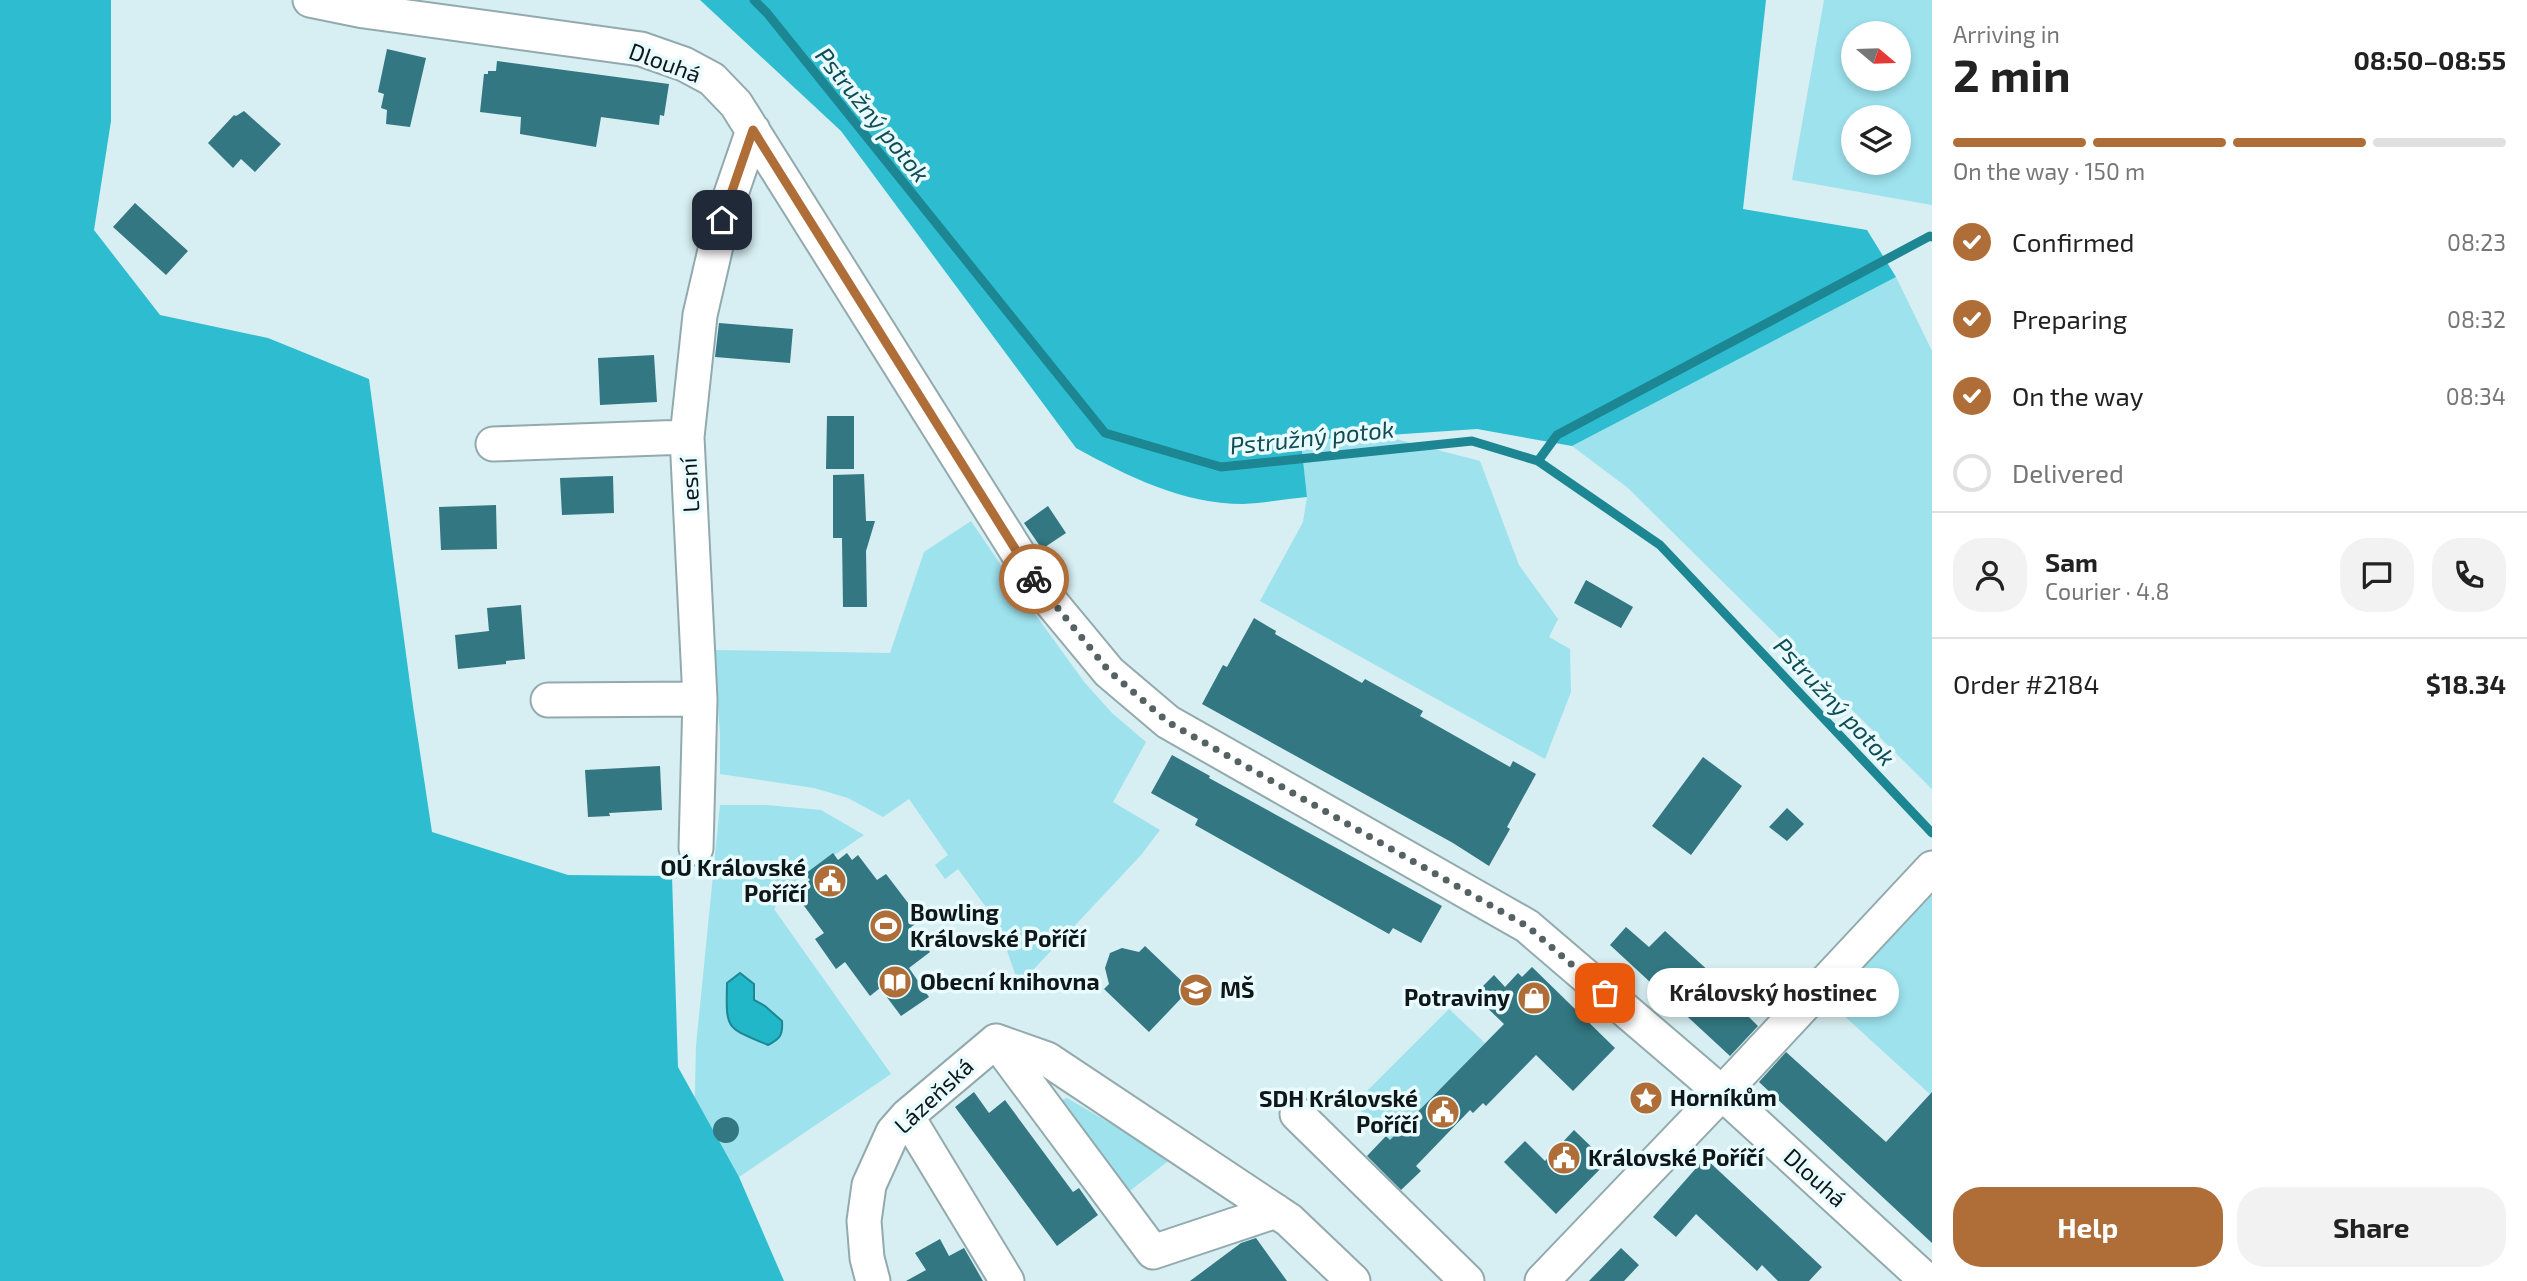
<!DOCTYPE html>
<meta charset="utf-8">
<style>
:root{--surface:#fff;--page:#f2f2f2;--text:#222;--muted:#767676;--line:#e0e0e0;--accent:#af6e38}
body{margin:0;font-family:"Exo 2",sans-serif;background:var(--page);color:var(--text);height:100vh;display:flex;flex-direction:column;font-size:26px;white-space:nowrap}
*{box-sizing:border-box;margin:0}
p{font-size:23px;color:var(--muted)}
.icon{flex:none;width:38px;height:38px;fill:none;stroke:currentColor;stroke-width:2;stroke-linecap:round;stroke-linejoin:round}
.map{position:relative;flex:1;overflow:hidden}
.drawer{display:flex;flex-direction:column;background:var(--surface);width:595px}
.drawer>*{flex:none}
.needle{width:46px;rotate:109deg}
.controls{position:absolute;left:1841px;top:21px;display:grid;gap:14px}
.controls a{display:grid;place-items:center;width:70px;height:70px;border-radius:50%;background:var(--surface);box-shadow:0 4px 10px #0003;font-size:35px}
.pin{position:absolute;display:grid;place-items:center;width:60px;height:60px;color:#fff;margin:-30px;border-radius:14px;box-shadow:0 4px 10px #0006}
.courier{position:absolute;display:grid;place-items:center;width:70px;height:70px;margin:-35px;border:5px solid #af6e38;border-radius:50%;background:#fff;color:#222;box-shadow:0 2px 9px #0007}
.bubble{position:absolute;height:49px;border-radius:24px;background:var(--surface);box-shadow:0 4px 10px #0003;font-size:23px;font-weight:700;line-height:49px;text-align:center}
.headline em{font-style:normal;font-weight:700}
.headline div{display:flex;flex-direction:column-reverse}
.headline{display:flex;align-items:center;justify-content:space-between;height:119px;padding:0 21px}
h1{font-size:46px;font-weight:700;line-height:52px}
.bar{display:grid;grid-template-columns:repeat(4,1fr);gap:10px 7px;align-content:center;height:84px;padding:0 21px}
.bar i{height:9px;border-radius:5px;background:var(--line)}
.bar .current{background:var(--accent)}
.bar p{grid-column:span 4}
.line{display:flex;align-items:center;gap:18px;padding:0 21px;border-top:2px solid var(--line)}
.line div{flex:1}
.round{display:grid;place-items:center;flex:none;width:74px;height:74px;border-radius:28px;background:var(--page)}
ol{padding:0 21px;list-style:none}
li{display:flex;align-items:center;gap:21px;height:77px}
li p{margin-inline-start:auto}
li .icon{padding:7px;border-radius:50%;background:var(--accent);color:#fff;stroke-width:4}
li:last-child{color:var(--muted)}
li i{width:38px;height:38px;border:4px solid var(--line);border-radius:50%}
.action{display:flex;gap:14px;margin-top:auto;padding:14px 21px}
.action a{flex:1;height:80px;border-radius:28px;background:var(--accent);color:#fff;font-size:28px;font-weight:700;line-height:80px;text-align:center}
.action a+a{background:var(--page);color:var(--text)}
main{display:flex;flex:1;min-height:0}
.map>svg:first-child{display:block}
.green{fill:#9de2ed;fill-rule:evenodd}
.forest{fill:#2ebdd0}
.water{fill:#21b6c8;stroke:#1c8693;stroke-width:2}
.lines{fill:none;stroke-linecap:round;stroke-linejoin:round}
.stream{stroke:#1c8693;stroke-width:9}
.building{fill:#327781}
.minor-casing{stroke:#93aaad;stroke-width:37}
.minor{stroke:#fff;stroke-width:33}
.done{stroke:#556264;stroke-width:7;stroke-dasharray:0 12.6}
.route{stroke:#af6e38;stroke-width:9}
.labels{text-anchor:middle;stroke-width:7;stroke-linejoin:round;paint-order:stroke}
.street-label{font-size:23px;fill:#0f1718;stroke:#e8fbfe}
.poi-label{font-size:23px;font-weight:bold;fill:#0f1718;stroke:#e8fbfe;text-anchor:start}
.water-label{font-size:24px;font-style:italic;fill:#114c54;stroke:#e8fbfe}
</style>
<main>
<div class="map">
<svg width="1932" height="1281" viewBox="0 0 1932 1281">
<rect width="100%" height="100%" fill="#d7eef2"/>
<path class="green" d="M1824,0h108v205l-140,-25zM1853,33h46v46h-46zM1853,117h46v46h-46z
M1896,277l36,74v438l-304,-301 -56,-42z
M1384,436l96,25 39,104 39,54 -9,18 21,12 1,43 -26,67 -285,-158 43,-79 4,-25 -6,-56z
M971,521l53,78 61,84 27,30 34,29 -33,60 47,28 -19,25 -122,130 -22,-63 -39,-53 -13,10 -10,-14 13,-10 -39,-56 -26,18 -35,-19 -34,-10 -94,-14v-40l-6,-84 176,3 34,-101z
M720,805h47l54,5 43,25 -74,50 -16,24 117,165 -152,103 -47,39 4,-170z
M1932,890v206l-103,-94z
M1449,1009l36,34 -95,97 -36,-36z
M1067,1098l104,61 -44,34 -68,-92z"/>
<path class="forest" d="M0,0h111v121l-17,109 66,85 108,23 101,41 44,327 19,126 136,43 104,1 6,191 61,110 45,104h-784z
M700,0h1066l-23,209 124,21 29,47 -324,169 -95,-17 -176,12 6,56c-21,2 -43,6 -64,7 -60,0 -116,-28 -167,-56l-235,-317z"/>
<path class="water" d="M740,973l14,11v16l11,6 17,15c1,14 -2,18 -14,24 -43,-18 -42,-15 -41,-62z"/>
<g class="lines">
<path class="stream" d="M754,0l13,13 338,420 116,34 251,-26 66,20 122,84 272,288
M1538,461l19,-26 373,-199 2,1"/>
</g>
<path class="building" d="M387,49l39,9 -16,69 -24,-3 1,-14 -6,-2 3,-14 -6,-2z
M497,61l172,23 -5,32 -4,-1 -1,10 -58,-8 -5,30 -76,-13 1,-17 -41,-5 4,-38h4v-3h8z
M244,111l37,33 -26,28 -14,-13 -8,9 -25,-25 26,-28 2,1z
M135,203l53,48 -22,24 -53,-48z
M719,323l74,6 -3,34 -75,-6z
M654,355l3,47 -57,3 -2,-47z
M827,416h27v53h-28z
M864,474l2,47h9l-9,30 1,56h-24l-1,-69h-9v-63z
M613,476l1,37 -52,2 -2,-37z
M496,505l1,44 -56,1 -2,-43z
M1048,506l18,27 -24,16 -18,-26z
M1586,580l47,27 -12,21 -47,-25z
M521,605l4,54 -19,2v3l-48,5 -3,-34 34,-4 -2,-23z
M1254,618l22,13 -1,3 87,49 3,-4 58,32 -3,5 90,51 3,-6 23,13 -29,53 3,2 -21,37 -36,-23 -251,-139 21,-39 4,2z
M1172,755l38,21 -1,2 233,128 -21,37 -28,-15 -4,6 -194,-109 3,-6 -47,-26z
M1703,757l39,29 -51,69 -39,-29z
M660,766l2,44 -53,3 1,3 -22,1 -3,-47z
M1787,808l17,16 -17,17 -18,-14z
M833,853l5,7 9,-7 5,7 6,-5 19,25 9,-6 35,46 -10,7 19,25 -21,16 20,29 -28,19 -21,-28 -10,8 -25,-34 -9,7 -21,-30 9,-6 -25,-34 6,-5 -4,-7 9,-7 -5,-6z
M1626,927l23,20 16,-16 82,75 -4,5 15,15 -28,30 -120,-111z
M1145,946l45,43 -41,43 -45,-43 5,-5 -4,-16 5,-15 12,-5 17,4z
M1532,967l83,81 -42,43 -37,-36 -50,51 -3,-3 -10,10 -3,-3 -54,56 5,5 -20,19 -34,-34 19,-20 4,4 114,-116 -30,-29 20,-20 11,12 13,-14 4,4z
M1786,1052l100,90 46,-50v151l-173,-161z
M974,1092l15,21 16,-13 68,92 6,-4 19,27 -41,31 -102,-139z
M713 1130a13 13 0 1 1 26 0a13 13 0 1 1-26 0Z
M1574,1130l33,32 -51,52 -52,-52 21,-21 20,20z
M1705,1158l117,109 -13,14h-31l-16,-16 -5,6 -61,-57 -20,23 -23,-20z
M1256,1238l31,43h-97l51,-38z
M940,1239l9,17 15,-8 19,33h-77l20,-11 -11,-17z
M1621,1248l18,17 -15,16h-35z"/>
<g class="lines">
<defs>
<path id="minor" d="M310,0l54,11 277,38 43,15 28,15 24,25 305,486 68,82 59,50 359,204 195,167 205,188
M493,444l194,-7
M548,700l152,-1
M696,848l4,-149 -13,-262 13,-122 22,-95 31,-90
M996,1041l51,18 242,161 64,61
M996,1041l157,211 123,-41
M1297,1114l170,167
M907,1116l100,165
M873,1281l-6,-23 -3,-37 5,-36 24,-53 14,-16 89,-75
M1542,1281l180,-188 210,-225"/>
</defs>
<use href="#minor" class="minor-casing"/>
<use href="#minor" class="minor"/>
</g>
<g class="lines">
<path class="done" d="M1034,579l75,92 59,51 359,204 78,67"/>
<path class="route" d="M722,220l31,-90 281,449"/>
</g>
<defs>
<symbol id="civic-disc" viewBox="-11 -11 22 22"><circle r="9.5" fill="#af6e38" stroke="#e8fbfe"/><path d="M-.6-6.5H3V-4.5H.6V-3L4-1V1h2V6H-6V1h2V-1L-.6-3ZM-1.2 2.5V6h2.4V2.5Z" fill="#fff"/></symbol>
<symbol id="stadium-disc" viewBox="-11 -11 22 22"><circle r="9.5" fill="#af6e38" stroke="#e8fbfe"/><path d="M0-5a6.5 5 0 1 0 0 10a6.5 5 0 1 0 0-10ZM-3.5-1.8h7v3.6h-7Z" fill="#fff"/></symbol>
<symbol id="library-disc" viewBox="-11 -11 22 22"><circle r="9.5" fill="#af6e38" stroke="#e8fbfe"/><path d="M-6-4Q-3-5.5-.7-3.5V5Q-3 3-6 4ZM6-4Q3-5.5 .7-3.5V5Q3 3 6 4Z" fill="#fff"/></symbol>
<symbol id="school-disc" viewBox="-11 -11 22 22"><circle r="9.5" fill="#af6e38" stroke="#e8fbfe"/><path d="M0-5L7-2L0 1L-7-2ZM-4 1L0 2.5L4 1V4Q0 6-4 4Z" fill="#fff"/></symbol>
<symbol id="shop-disc" viewBox="-11 -11 22 22"><circle r="9.5" fill="#af6e38" stroke="#e8fbfe"/><path d="M-5-2.5h2.3a2.7 3.5 0 0 1 5.4 0H5L5.5 6h-11ZM-1.5-2.5h3a1.5 2.3 0 0 0-3 0Z" fill="#fff"/></symbol>
<symbol id="sight-disc" viewBox="-11 -11 22 22"><circle r="9.5" fill="#af6e38" stroke="#e8fbfe"/><path d="M0-6L1.8-2.2L6-1.7L2.9 1.2L3.7 5.4L0 3.3L-3.7 5.4L-2.9 1.2L-6-1.7L-1.8-2.2Z" fill="#fff"/></symbol>
</defs>
<g fill-rule="evenodd">
<use href="#civic-disc" x="811" y="862" width="38" height="38"/>
<use href="#stadium-disc" x="867" y="907" width="38" height="38"/>
<use href="#library-disc" x="876" y="963" width="38" height="38"/>
<use href="#school-disc" x="1177" y="971" width="38" height="38"/>
<use href="#shop-disc" x="1515" y="979" width="38" height="38"/>
<use href="#sight-disc" x="1627" y="1079" width="38" height="38"/>
<use href="#civic-disc" x="1424" y="1093" width="38" height="38"/>
<use href="#civic-disc" x="1545" y="1139" width="38" height="38"/>
</g>
<g class="labels">
<g class="street-label">
<text transform="translate(665 63) rotate(20)" y="8">Dlouhá</text>
<text transform="translate(690 485) rotate(-93)" y="8">Lesní</text>
<text transform="translate(934 1096) rotate(-43)" y="8">Lázeňská</text>
<text transform="translate(1815 1178) rotate(42)" y="8">Dlouhá</text>
</g>
<g class="poi-label">
<text x="806" y="876" text-anchor="end">OÚ Královské<tspan x="806" dy="26">Poříčí</tspan></text>
<text x="910" y="921">Bowling<tspan x="910" dy="26">Královské Poříčí</tspan></text>
<text x="920" y="990">Obecní knihovna</text>
<text x="1220" y="998">MŠ</text>
<text x="1510" y="1006" text-anchor="end">Potraviny</text>
<text x="1670" y="1106">Horníkům</text>
<text x="1418" y="1107" text-anchor="end">SDH Královské<tspan x="1418" dy="26">Poříčí</tspan></text>
<text x="1588" y="1166">Královské Poříčí</text>
</g>
<g class="water-label">
<text transform="translate(872 115) rotate(51)" y="8">Pstružný potok</text>
<text transform="translate(1312 438) rotate(-6)" y="8">Pstružný potok</text>
<text transform="translate(1834 702) rotate(47)" y="8">Pstružný potok</text>
</g>
</g>
</svg>
<div class="controls">
<a><svg class="needle" viewBox="-14 -14 28 28"><path d="M0-13l5 13h-10z" fill="#e53935"/><path d="M0 13l5-13h-10z" fill="#767676"/></svg></a>
<a><svg class="icon" aria-label="layers" viewBox="0 0 24 24"><path d="M12 4l9 5-9 5-9-5zM3 14l9 5 9-5"/></svg></a>
</div>
<div class="pin" style="left:1605px;top:993px;background:#ea580c"><svg class="icon" aria-label="bag" viewBox="0 0 24 24"><path d="M5 8h14l-1 12H6zM9 8a3 3 0 0 1 6 0"/></svg></div>
<div class="pin" style="left:722px;top:220px;background:#1f2937"><svg class="icon" aria-label="home" viewBox="0 0 24 24"><path d="M3 11l9-7 9 7M6 9v11h12V9"/></svg></div>
<div class="courier" style="left:1034px;top:579px"><svg class="icon" aria-label="bike" viewBox="0 0 24 24"><circle cx="6" cy="16" r="4"/><circle cx="18" cy="16" r="4"/><path d="M6 16l4-8h5l3 8M10 8l3 8H6M13 5h3"/></svg></div>
<div class="bubble" style="left:1647px;top:968px;width:252px">Královský hostinec</div>
</div>
<section class="drawer">
<div class="headline"><div><h1>2 min</h1><p>Arriving in</p></div><em>08:50–08:55</em></div>
<div class="bar"><i class="current"></i><i class="current"></i><i class="current"></i><i></i><p>On the way · 150 m</p></div>
<ol>
<li><svg class="icon" aria-label="check" viewBox="0 0 24 24"><path d="M5 12l5 5 9-10"/></svg>Confirmed<p>08:23</p></li>
<li><svg class="icon" aria-label="check" viewBox="0 0 24 24"><path d="M5 12l5 5 9-10"/></svg>Preparing<p>08:32</p></li>
<li><svg class="icon" aria-label="check" viewBox="0 0 24 24"><path d="M5 12l5 5 9-10"/></svg>On the way<p>08:34</p></li>
<li><i></i>Delivered</li>
</ol>
<div class="line" style="height:126px"><a class="round"><svg class="icon" aria-label="person" viewBox="0 0 24 24"><circle cx="12" cy="8" r="4"/><path d="M4 21q1-7 8-7t8 7"/></svg></a><div><b>Sam</b><p>Courier · 4.8</p></div><a class="round"><svg class="icon" aria-label="chat" viewBox="0 0 24 24"><path d="M4 5h16v11H9l-5 4z"/></svg></a><a class="round"><svg class="icon" aria-label="phone" viewBox="0 0 24 24"><path d="M5 4h4l2 5-3 2q2 4 5 5l2-3 5 2v4C11 20 4 13 5 4z"/></svg></a></div>
<div class="line" style="height:91px"><div>Order #2184</div><b>$18.34</b></div>
<div class="action"><a>Help</a><a>Share</a></div>
</section>
</main>
